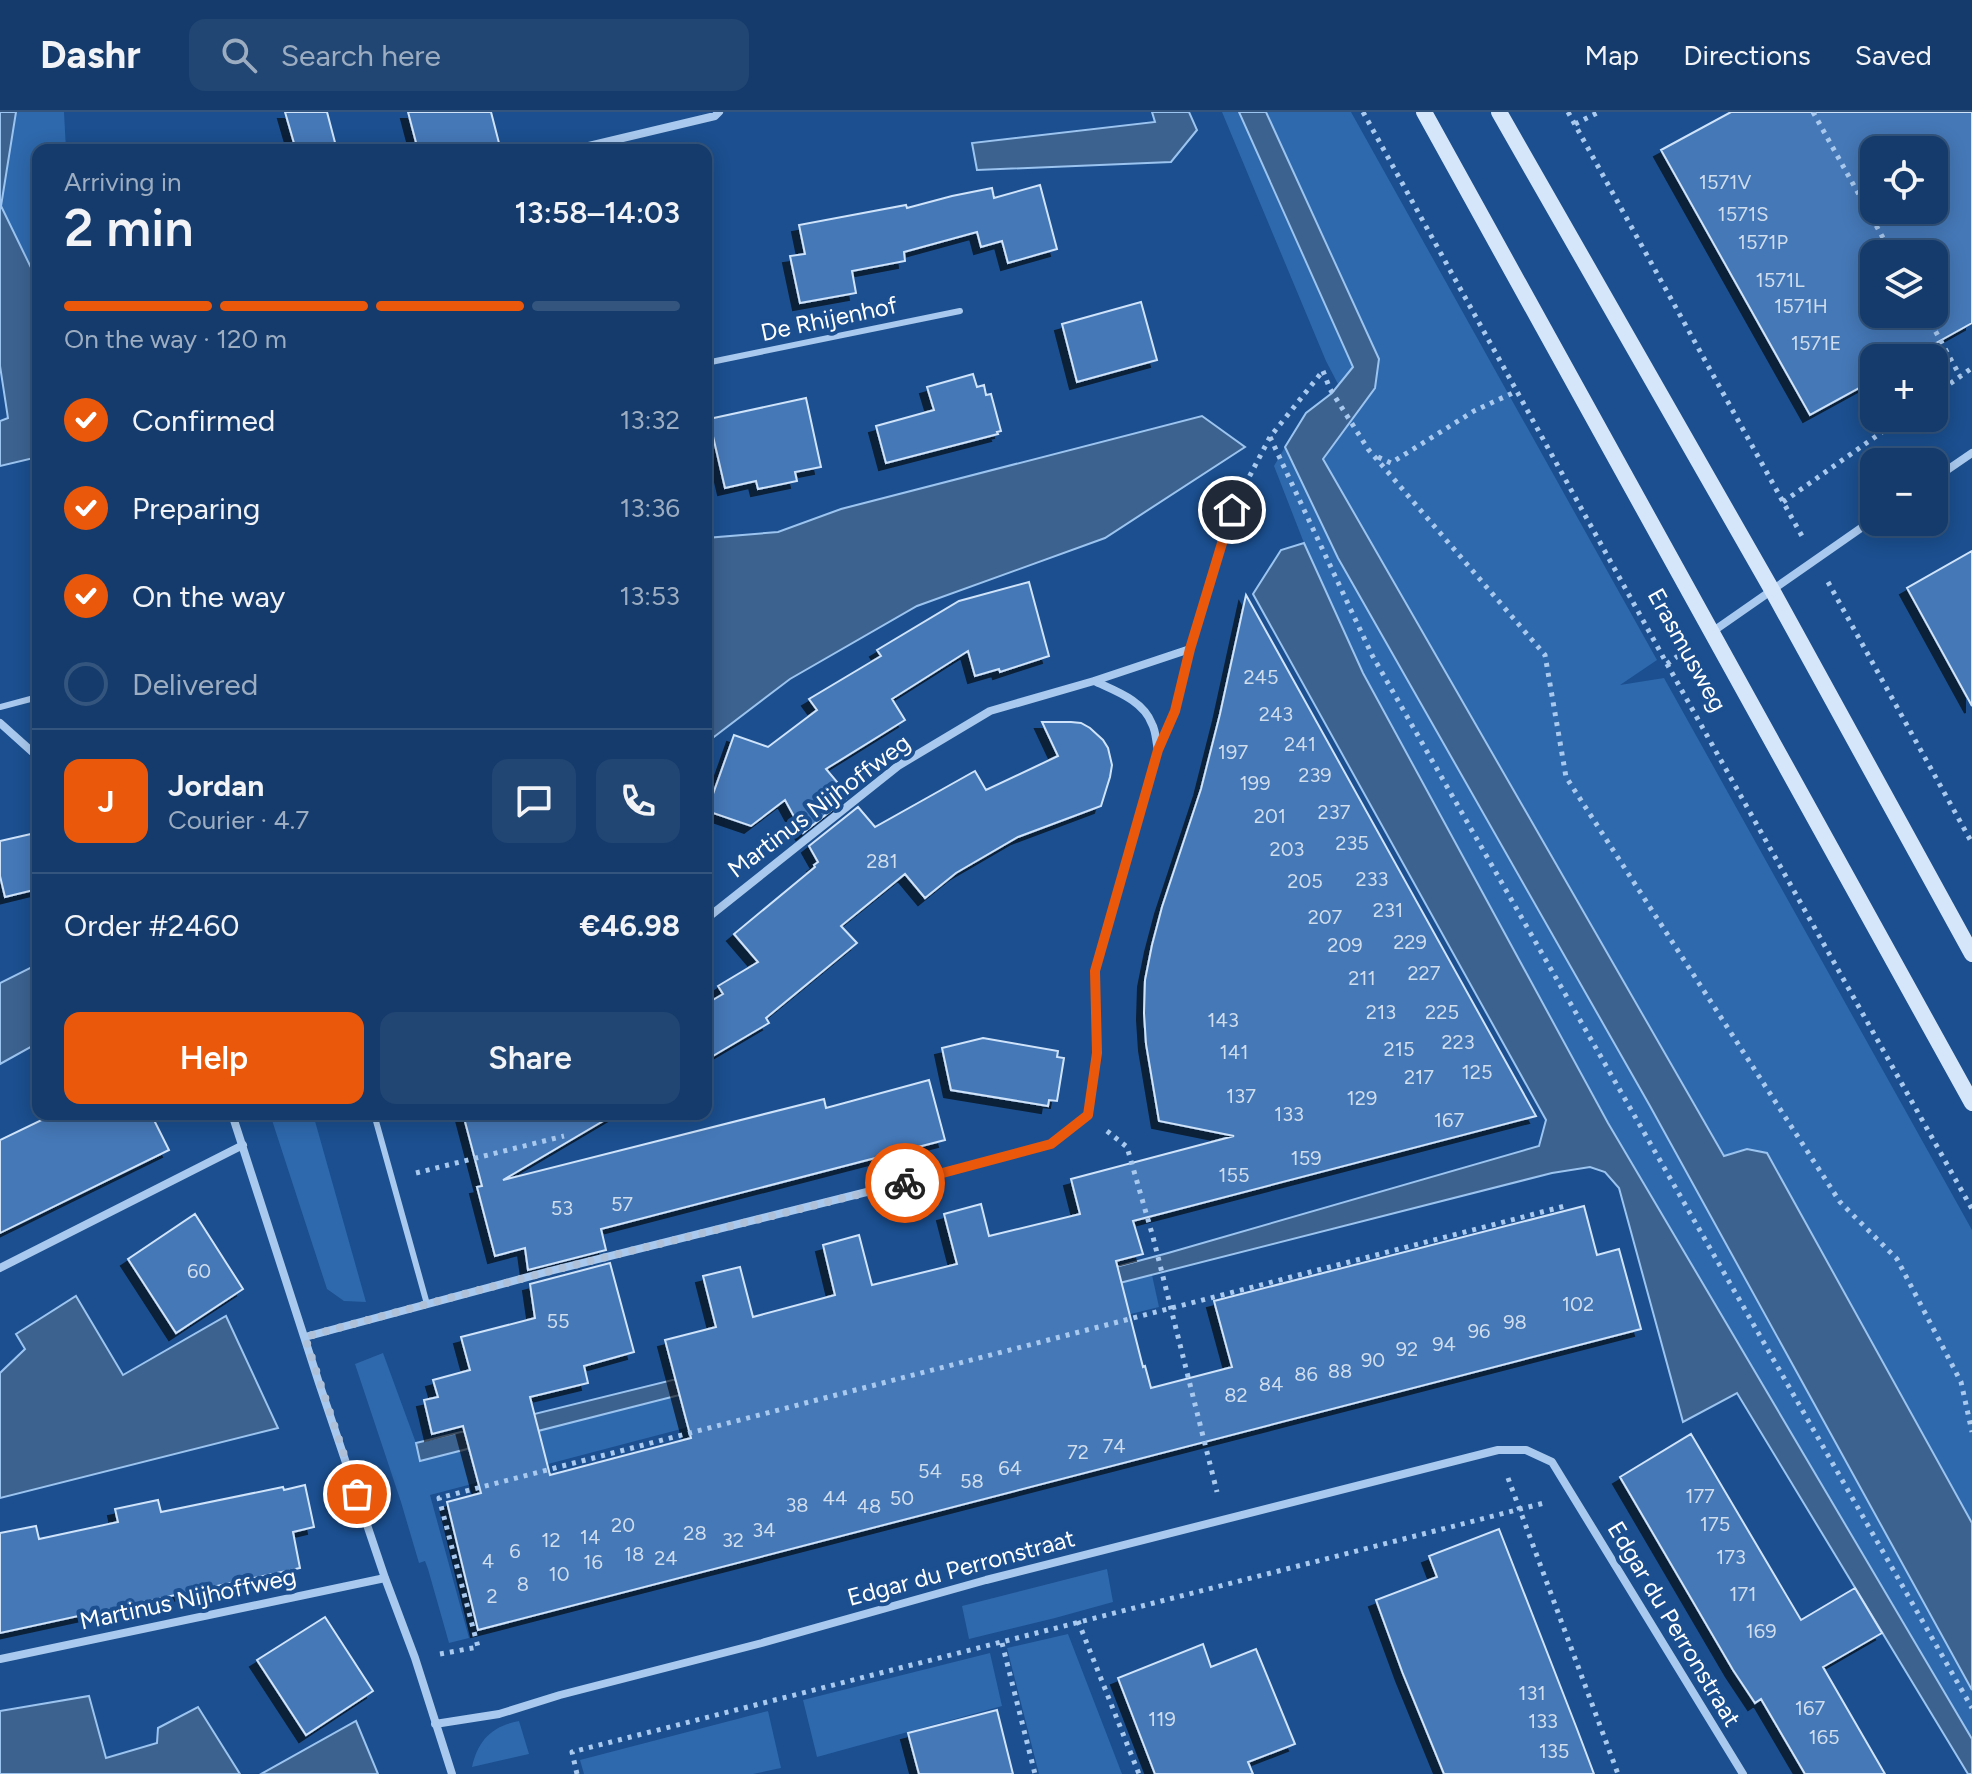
<!DOCTYPE html>
<meta charset="utf-8">
<style>
:root{--surface:#143b6b;--page:#214673;--text:#f1f3f6;--muted:#9dadc1;--line:#33557e;--accent:#ea580c}
body{margin:0;font-family:Figtree,sans-serif;background:var(--page);color:var(--text);height:100vh;display:flex;flex-direction:column;font-size:30px;white-space:nowrap}
*{box-sizing:border-box;margin:0}
p{font-size:26px;color:var(--muted)}
.icon{flex:none;width:44px;height:44px;fill:none;stroke:currentColor;stroke-width:2;stroke-linecap:round;stroke-linejoin:round}
.map{position:relative;flex:1;overflow:hidden}
.panel{position:absolute;left:32px;top:32px;width:680px;height:976px;display:flex;flex-direction:column;background:var(--surface);border-radius:16px;box-shadow:0 4px 20px #0003,0 0 0 2px var(--line)}
.panel>*{flex:none}
.tools{position:absolute;left:1860px;top:24px;display:grid;gap:16px}
.tools a{display:grid;place-items:center;width:88px;height:88px;border-radius:16px;background:var(--surface);box-shadow:0 4px 20px #0003,0 0 0 2px var(--line);font-size:40px}
.pin{position:absolute;display:grid;place-items:center;width:68px;height:68px;color:#fff;margin:-34px;border:4px solid #fff;border-radius:50%;box-shadow:0 2px 8px #0007}
.courier{position:absolute;display:grid;place-items:center;width:80px;height:80px;margin:-40px;border:6px solid #ea580c;border-radius:50%;background:#fff;color:#222;box-shadow:0 2px 10px #0007}
.headline em{font-style:normal;font-weight:600}
.headline div{display:flex;flex-direction:column-reverse}
.headline{display:flex;align-items:center;justify-content:space-between;height:136px;padding:0 32px}
h1{font-size:52px;font-weight:600;line-height:60px}
.bar{display:grid;grid-template-columns:repeat(4,1fr);gap:12px 8px;align-content:center;height:96px;padding:0 32px}
.bar i{height:10px;border-radius:6px;background:var(--line)}
.bar .active{background:var(--accent)}
.bar p{grid-column:span 4}
.line{display:flex;align-items:center;gap:20px;padding:0 32px;border-top:2px solid var(--line)}
.line div{flex:1}
.round{display:grid;place-items:center;flex:none;width:84px;height:84px;border-radius:16px;background:var(--page)}
ol{padding:0 32px;list-style:none}
li{display:flex;align-items:center;gap:24px;height:88px}
li p{margin-inline-start:auto}
li .icon{padding:8px;border-radius:50%;background:var(--accent);color:#fff;stroke-width:4}
li:last-child{color:var(--muted)}
li i{width:44px;height:44px;border:4px solid var(--line);border-radius:50%}
.primary-button{display:flex;gap:16px;margin-top:auto;padding:16px 32px}
.primary-button a{flex:1;height:92px;border-radius:16px;background:var(--accent);color:#fff;font-size:32px;font-weight:600;line-height:92px;text-align:center}
.primary-button a+a{background:var(--page);color:var(--text)}
header{display:flex;align-items:center;gap:48px;box-sizing:border-box;height:112px;padding:0 40px;background:var(--surface);border-bottom:2px solid var(--line)}
header strong{font-size:38px}
nav{display:flex;gap:44px;margin-inline-start:auto;font-size:28px}
.search{width:560px;height:72px;background:var(--page);display:flex;align-items:center;gap:20px;box-sizing:border-box;padding:0 28px;border-radius:16px;color:var(--muted);font-size:30px}
.map>svg:first-child{display:block}
.green{fill:#2e69ad}
.water{fill:#3c6290;stroke:#9cc4f0;stroke-width:2}
.building{fill:#4478b7;stroke:#cfe3fa;stroke-width:2;fill-rule:evenodd;filter:url(#shadow)}
.lines{fill:none;stroke-linecap:round;stroke-linejoin:round}
.path{stroke:#a9c9ee;stroke-width:5;stroke-dasharray:4 6;stroke-linecap:butt}
.lane{stroke:#a9c9ee;stroke-width:6}
.street{stroke:#a9c9ee;stroke-width:8}
.secondary{stroke:#d6e6fa;stroke-width:16}
.done{stroke:#afc1d8;stroke-width:8;stroke-dasharray:0 14.4}
.route{stroke:#ea580c;stroke-width:10}
.labels{text-anchor:middle;stroke-width:8;stroke-linejoin:round;paint-order:stroke}
.number-label{font-size:20px;fill:#d0dded}
.street-label{font-size:24px;fill:#fff;stroke:#1b4f8f}
</style>
<header>
<strong>Dashr</strong>
<div class="search"><svg class="icon" aria-label="search" viewBox="0 0 24 24"><circle cx="10" cy="10" r="6"/><path d="M15 15l6 6"/></svg>Search here</div>
<nav><a>Map</a><a>Directions</a><a>Saved</a></nav>
</header>
<div class="map">
<svg width="1972" height="1662" viewBox="0 0 1972 1662">
<defs>
<filter id="shadow"><feDropShadow dx="-7" dy="7" stdDeviation="0" flood-color="#0009"/></filter>
</defs>
<rect width="100%" height="100%" fill="#1b4f8f"/>
<path class="green" d="M16,0h48l2,38h-28v132l-37,-76z
M1222,0h17l114,255 -14,19 -13,-25z
M1266,0h85l306,548 -37,25 44,-7 308,552v293l-205,-370 -20,-4 -22,7 -403,-698 53,-70 4,-29z
M1285,335l53,111 312,548 322,584v49l-364,-616 -245,-450 -59,-130 -30,-77z
M270,1002h43l53,188 -22,-1 -17,-12z
M1152,1163l7,32 -265,66 -464,122 39,143 -20,5 -21,-74 -3,-8 -6,2 -18,-61 -46,-138 28,-11 33,90 4,18z
M1107,1457l6,33 -58,16 -86,21 -7,-33z
M1068,1522l54,140h-83l-32,-126z
M990,1541l12,53 -185,51 -14,-57z
M768,1599l13,57 -28,6h-169l-4,-14z
M519,1609l10,33 -57,13c6,-27 20,-41 47,-46z"/>
<path class="water" d="M0,0h16l-15,94 37,76v175l-38,9v-45l8,-3 -8,-52z
M1152,0h37l8,18 -26,32 -194,8 -5,-27 183,-21z
M1239,0h27l113,247 -4,29 -52,71 401,697 23,-7 20,4 205,370v167l-322,-584 -312,-548 -53,-111 21,-34 26,-20 21,-26z
M1202,304l43,31 -140,91 -188,68 -127,73 -84,64v-205l72,-6 63,-23z
M1304,431l59,130 245,450 364,616v35h-4l-231,-381 -54,29 -64,-234 -14,-16 -15,-5 -38,6 -1132,288 -4,-18 497,-122 255,-68 371,-107 7,-26 -293,-526 28,-44z
M38,852v79l-38,21v-81z
M76,1184l47,79 103,-59 52,112 -278,70v-125l25,-24 -9,-15z
M89,1584l17,62 51,-15 1,-15 40,-21 42,67h-240v-63z
M356,1609l22,53h-117z"/>
<path class="building" d="M285,0h42l10,38h-41z
M408,0h83l8,31 -27,7h-54z
M1731,0h241v211l-63,35h-35v22l-64,35 -149,-265zM1874,38h60v60h-60zM1874,142h60v60h-60z
M1040,73l17,64 -49,14 -6,-22 -21,6 -4,-15 -73,20 1,9 -53,10 4,22 -56,10 -10,-47 15,-2 -6,-29 107,-20 1,3 45,-12 40,-8 2,10z
M1141,190l16,58 -80,22 -15,-58z
M973,262l4,13 7,-2 2,10 5,-1 10,37 -4,1 1,2 -112,29 -10,-37 58,-16 -7,-23z
M806,286l15,69 -26,5 2,9 -39,8 -2,-8 -31,7 -16,-69z
M1972,439v155l-65,-118z
M1029,470l20,74 -49,16 -1,-3 -24,7 -7,-25 -76,48 13,21 -79,49 23,27 -46,37 -18,-33 -34,26 -44,-15 27,-76 34,12 49,-37 -8,-11 72,-43 -4,-6 82,-49z
M1246,483l290,521 -403,105 10,33 -27,7 27,106 2,-1 6,22 81,-21 -18,-66 370,-95 13,49 22,-6 22,80 -1163,301 -31,-128 34,-9 -18,-67 -31,8 -8,-34 14,-3 -5,-17 37,-10 -9,-33 74,-19 -5,-34 80,-21 24,89 -50,14 4,17 -58,14 20,78 141,-37 -26,-98 51,-13 -13,-51 37,-9 13,50 82,-22 -12,-50 36,-10 13,50 85,-21 -13,-50 37,-10 8,32 91,-22 -9,-35 163,-43 -75,-15 -13,-77 -2,-31 1,-33 7,-35 10,-38 39,-118 19,-75z
M1042,610h29l10,1 9,5 13,12 5,8 4,17 -2,12 -9,29 -83,31 -62,36 -31,25 -20,-24 -64,52 16,17 -91,75 3,5 -63,37v-56l17,-10 -5,-8 40,-24 -24,-28 81,-67 -1,-2 4,-3 -9,-16 49,-39 17,20 100,-56 11,19 72,-34z
M31,722l7,28v27l-33,8 -5,-21v-35z
M983,926l75,13 -1,6 7,1 -7,43 -8,-1 -1,6 -97,-16 -9,-42z
M929,968l16,60 -344,89 5,21 -78,20 -3,-22 -30,8 -18,-69 5,-1 -19,-72h152l-112,66 321,-81 2,9z
M54,1002h97l18,36 -169,83v-93z
M195,1102l48,75 -67,44 -48,-74z
M1691,1322l110,186 54,-32 27,45 -59,34 62,107h-80l-44,-75 -6,4 -22,-33 -113,-193z
M305,1373l9,42 -21,5 7,36 -300,65v-100l36,-7 3,13 79,-17 -3,-13 43,-9 3,12 122,-25 1,3z
M1499,1417l78,200 17,45h-150l-41,-100 -27,-74 61,-23 -8,-21z
M325,1505l48,74 -67,44 -49,-75z
M1203,1532l8,23 45,-18 39,95 -47,18 5,12h-98l-37,-96z
M997,1598l16,64h-94l-11,-41z"/>
<g class="lines">
<path class="path" d="M1363,0l304,552 305,545
M1568,0l235,426
M1813,0l79,142
M1575,12l24,-12
M1926,202l34,62
M1323,259l7,18 38,60 177,206 21,122 274,425 57,57 64,123 11,50
M1934,283l38,-27
M1270,325l102,218 600,1053
M1378,345l13,6 83,-52 43,-20
M1245,373l25,-48 52,-65
M1783,390l119,-84
M1828,470l144,261
M1667,552l19,-14
M1107,1019l20,16 26,90 64,255
M416,1061l148,-37
M1508,1366l110,296
M1078,1509l61,153
M1002,1531l33,131
M440,1542l38,-7 -39,-149 1130,-293
M577,1662l-5,-22 972,-249"/>
<path class="lane" d="M706,251l254,-52
M0,595l38,-10
M374,1002l53,190"/>
<path class="street" d="M572,38l143,-34 4,-4
M1934,367l38,-26
M1712,520l162,-113
M1094,569l96,-32
M0,611l38,34
M1158,637l17,-38 15,-62 42,-139
M232,1002l87,269 66,195 30,80 37,116
M0,1156l243,-123
M305,1225l245,-66 389,-97 112,-30 37,-29 9,-62 -2,-82 63,-221c-2,-8 -2,-19 -6,-26 -9,-24 -37,-33 -58,-43l-104,30 -92,55 -192,153
M0,1547l385,-81
M435,1612l64,-10 61,-19 202,-52 224,-63 512,-130h28l26,12 191,312"/>
<path class="secondary" d="M1424,0l548,991
M1499,0l273,478 200,364"/>
</g>
<g class="lines">
<path class="done" d="M357,1382l-52,-157 245,-66 355,-88"/>
<path class="route" d="M905,1071l146,-39 37,-29 9,-62 -2,-82 63,-221 17,-39 15,-62 42,-139"/>
</g>
<g class="labels">
<g class="number-label">
<text x="1725" y="77">1571V</text>
<text x="1743" y="109">1571S</text>
<text x="1763" y="137">1571P</text>
<text x="1780" y="175">1571L</text>
<text x="1801" y="201">1571H</text>
<text x="1816" y="238">1571E</text>
<text x="1261" y="572">245</text>
<text x="1276" y="609">243</text>
<text x="1300" y="639">241</text>
<text x="1233" y="647">197</text>
<text x="1315" y="670">239</text>
<text x="1255" y="678">199</text>
<text x="1334" y="707">237</text>
<text x="1270" y="711">201</text>
<text x="1352" y="738">235</text>
<text x="1287" y="744">203</text>
<text x="882" y="756">281</text>
<text x="1372" y="774">233</text>
<text x="1305" y="776">205</text>
<text x="1388" y="805">231</text>
<text x="1325" y="812">207</text>
<text x="1410" y="837">229</text>
<text x="1345" y="840">209</text>
<text x="1424" y="868">227</text>
<text x="1362" y="873">211</text>
<text x="1381" y="907">213</text>
<text x="1442" y="907">225</text>
<text x="1223" y="915">143</text>
<text x="1458" y="937">223</text>
<text x="1399" y="944">215</text>
<text x="1234" y="947">141</text>
<text x="1477" y="967">125</text>
<text x="1419" y="972">217</text>
<text x="1241" y="991">137</text>
<text x="1362" y="993">129</text>
<text x="1289" y="1009">133</text>
<text x="1449" y="1015">167</text>
<text x="1306" y="1053">159</text>
<text x="1234" y="1070">155</text>
<text x="622" y="1099">57</text>
<text x="562" y="1103">53</text>
<text x="199" y="1166">60</text>
<text x="1578" y="1199">102</text>
<text x="558" y="1216">55</text>
<text x="1515" y="1217">98</text>
<text x="1479" y="1226">96</text>
<text x="1444" y="1239">94</text>
<text x="1407" y="1244">92</text>
<text x="1373" y="1255">90</text>
<text x="1340" y="1266">88</text>
<text x="1306" y="1269">86</text>
<text x="1271" y="1279">84</text>
<text x="1236" y="1290">82</text>
<text x="1114" y="1341">74</text>
<text x="1078" y="1347">72</text>
<text x="1010" y="1363">64</text>
<text x="930" y="1366">54</text>
<text x="972" y="1376">58</text>
<text x="1700" y="1391">177</text>
<text x="835" y="1393">44</text>
<text x="902" y="1393">50</text>
<text x="797" y="1400">38</text>
<text x="869" y="1401">48</text>
<text x="1715" y="1419">175</text>
<text x="623" y="1420">20</text>
<text x="764" y="1425">34</text>
<text x="695" y="1428">28</text>
<text x="590" y="1432">14</text>
<text x="551" y="1435">12</text>
<text x="733" y="1435">32</text>
<text x="515" y="1446">6</text>
<text x="634" y="1449">18</text>
<text x="1731" y="1452">173</text>
<text x="666" y="1453">24</text>
<text x="488" y="1456">4</text>
<text x="593" y="1457">16</text>
<text x="559" y="1469">10</text>
<text x="523" y="1479">8</text>
<text x="1743" y="1489">171</text>
<text x="492" y="1491">2</text>
<text x="1761" y="1526">169</text>
<text x="1532" y="1588">131</text>
<text x="1810" y="1603">167</text>
<text x="1162" y="1614">119</text>
<text x="1543" y="1616">133</text>
<text x="1824" y="1632">165</text>
<text x="1554" y="1646">135</text>
</g>
<g class="street-label">
<text transform="translate(829 207) rotate(-12)" y="8">De Rhijenhof</text>
<text transform="translate(1687 538) rotate(61)" y="8">Erasmusweg</text>
<text transform="translate(819 694) rotate(-37)" y="8">Martinus Nijhoffweg</text>
<text transform="translate(961 1456) rotate(-15)" y="8">Edgar du Perronstraat</text>
<text transform="translate(188 1487) rotate(-12)" y="8">Martinus Nijhoffweg</text>
<text transform="translate(1674 1512) rotate(59)" y="8">Edgar du Perronstraat</text>
</g>
</g>
</svg>
<div class="tools">
<a><svg class="icon" aria-label="locate" viewBox="0 0 24 24"><circle cx="12" cy="12" r="6"/><path d="M12 2v4M12 18v4M2 12h4M18 12h4"/></svg></a>
<a><svg class="icon" aria-label="layers" viewBox="0 0 24 24"><path d="M12 4l9 5-9 5-9-5zM3 14l9 5 9-5"/></svg></a>
<a>+</a>
<a>−</a>
</div>
<div class="pin" style="left:357px;top:1382px;background:#ea580c"><svg class="icon" aria-label="bag" viewBox="0 0 24 24"><path d="M5 8h14l-1 12H6zM9 8a3 3 0 0 1 6 0"/></svg></div>
<div class="pin" style="left:1232px;top:398px;background:#1f2937"><svg class="icon" aria-label="home" viewBox="0 0 24 24"><path d="M3 11l9-7 9 7M6 9v11h12V9"/></svg></div>
<div class="courier" style="left:905px;top:1071px"><svg class="icon" aria-label="bike" viewBox="0 0 24 24"><circle cx="6" cy="16" r="4"/><circle cx="18" cy="16" r="4"/><path d="M6 16l4-8h5l3 8M10 8l3 8H6M13 5h3"/></svg></div>
<section class="panel">
<div class="headline"><div><h1>2 min</h1><p>Arriving in</p></div><em>13:58–14:03</em></div>
<div class="bar"><i class="active"></i><i class="active"></i><i class="active"></i><i></i><p>On the way · 120 m</p></div>
<ol>
<li><svg class="icon" aria-label="check" viewBox="0 0 24 24"><path d="M5 12l5 5 9-10"/></svg>Confirmed<p>13:32</p></li>
<li><svg class="icon" aria-label="check" viewBox="0 0 24 24"><path d="M5 12l5 5 9-10"/></svg>Preparing<p>13:36</p></li>
<li><svg class="icon" aria-label="check" viewBox="0 0 24 24"><path d="M5 12l5 5 9-10"/></svg>On the way<p>13:53</p></li>
<li><i></i>Delivered</li>
</ol>
<div class="line" style="height:144px"><b class="round" style="background:var(--accent);color:#fff">J</b><div><b>Jordan</b><p>Courier · 4.7</p></div><a class="round"><svg class="icon" aria-label="chat" viewBox="0 0 24 24"><path d="M4 5h16v11H9l-5 4z"/></svg></a><a class="round"><svg class="icon" aria-label="phone" viewBox="0 0 24 24"><path d="M5 4h4l2 5-3 2q2 4 5 5l2-3 5 2v4C11 20 4 13 5 4z"/></svg></a></div>
<div class="line" style="height:104px"><div>Order #2460</div><b>€46.98</b></div>
<div class="primary-button"><a>Help</a><a>Share</a></div>
</section>
</div>
